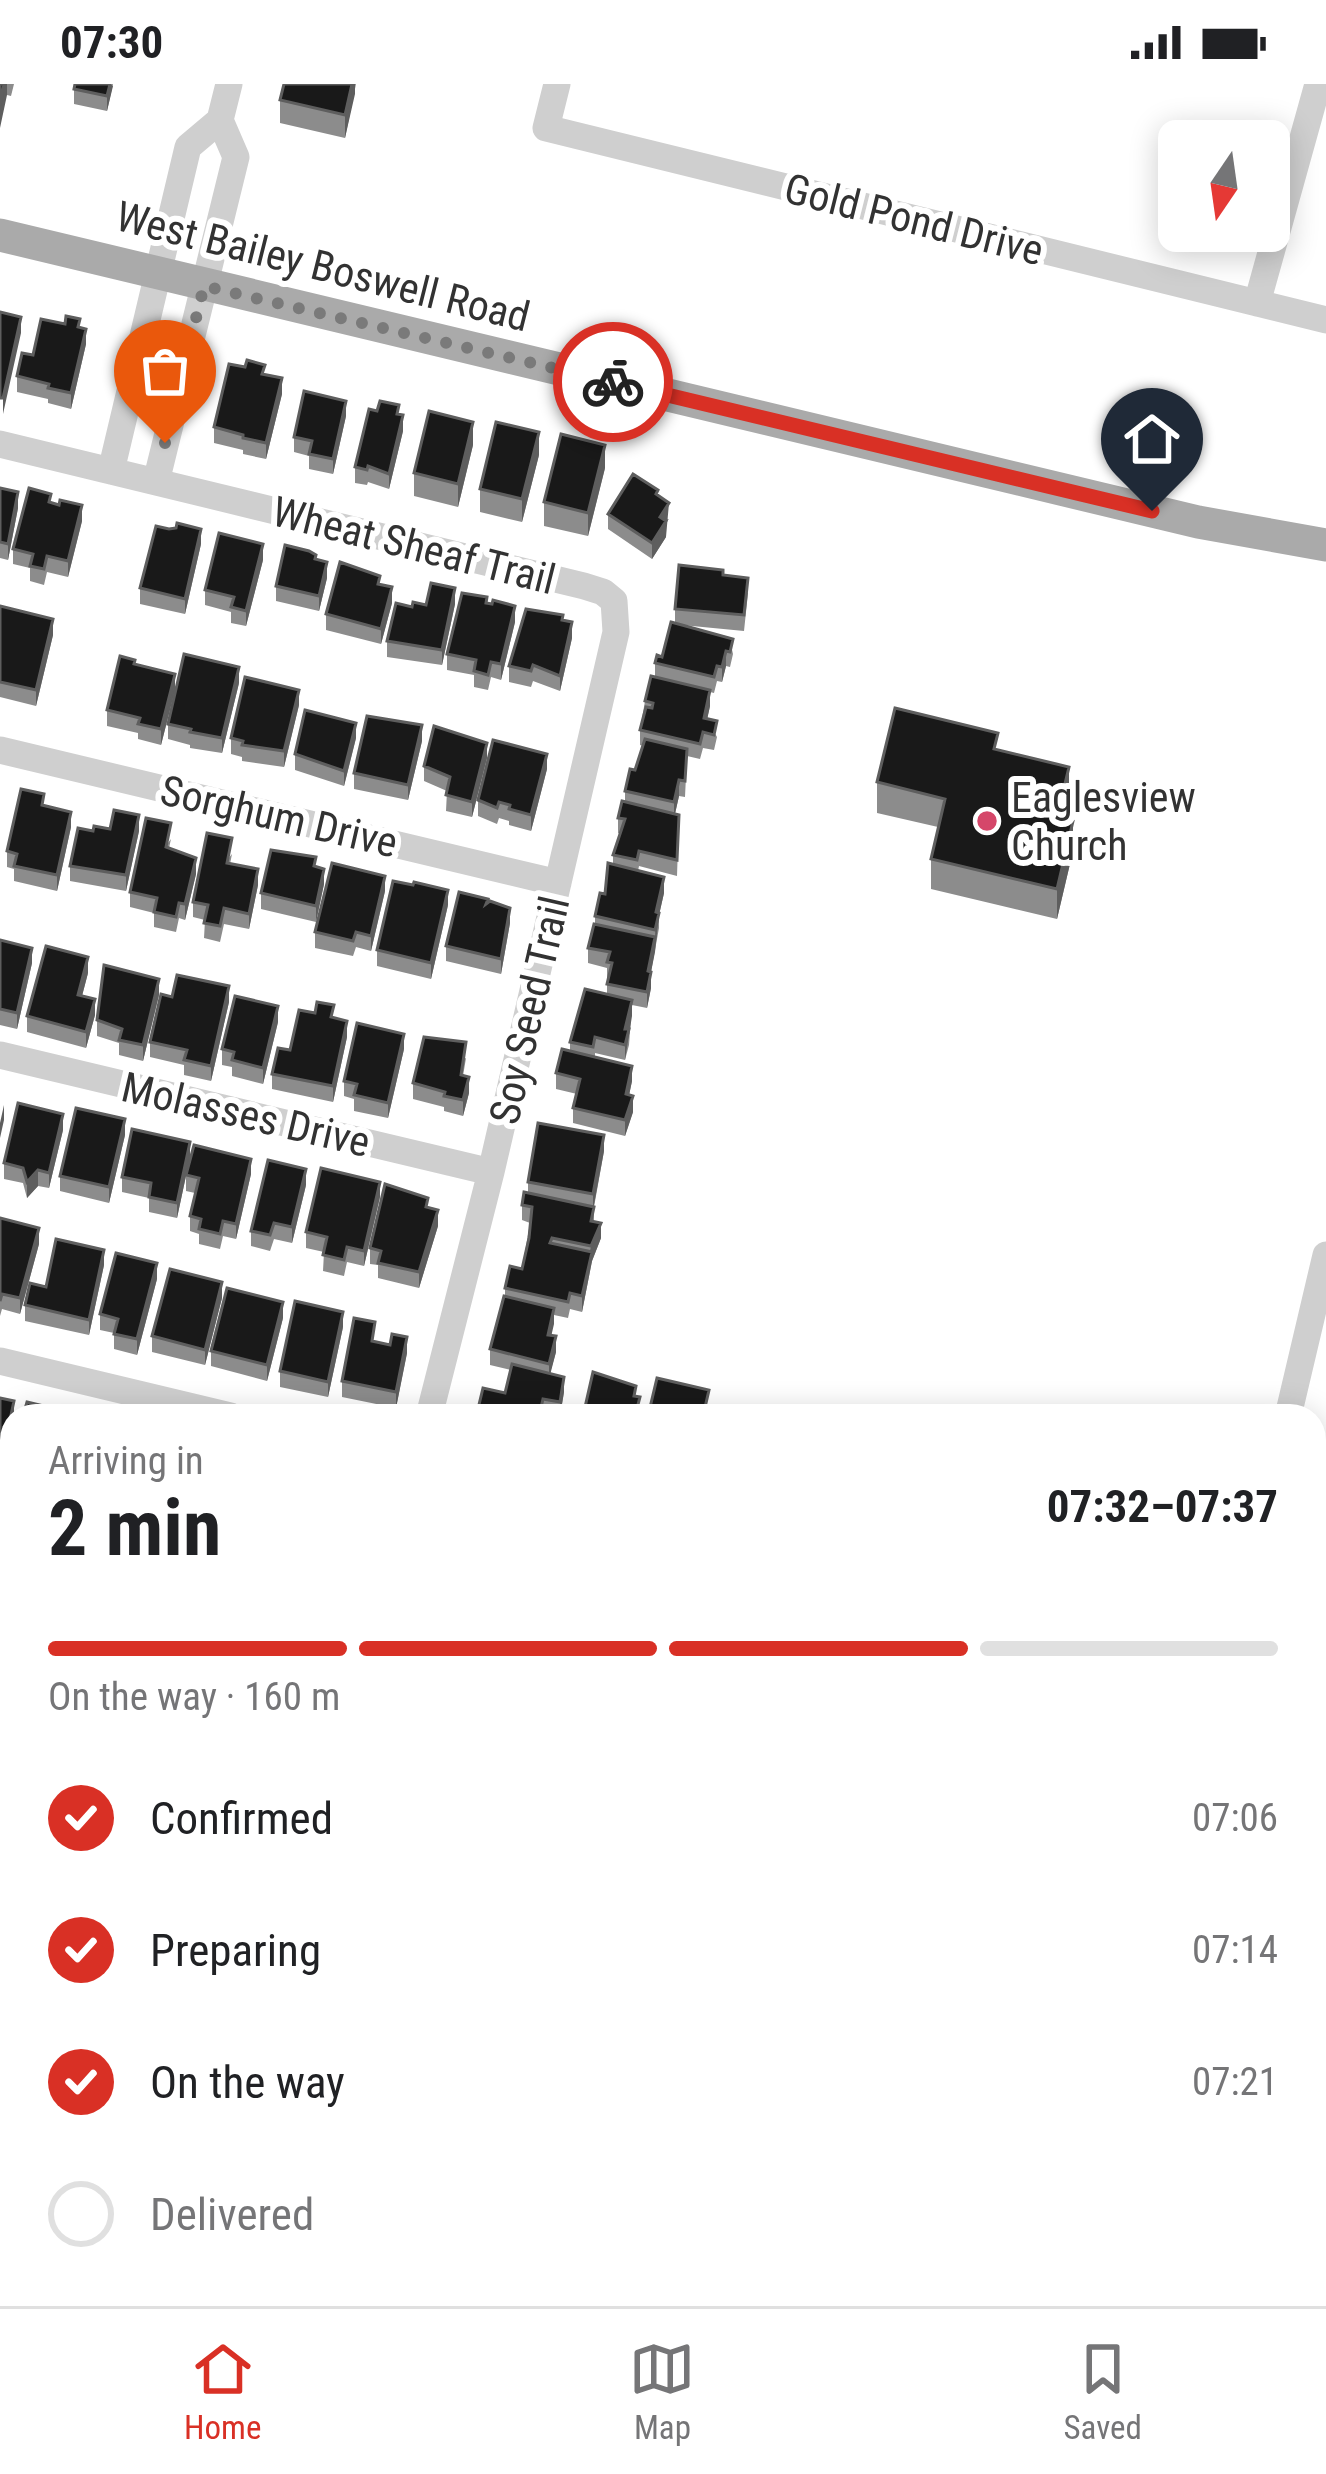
<!DOCTYPE html>
<meta charset="utf-8">
<style>
:root{--surface:#fff;--page:#f2f2f2;--text:#202124;--muted:#757577;--line:#e0e0e0;--accent:#d93025}
body{margin:0;font-family:"Roboto Condensed",sans-serif;background:var(--page);color:var(--text);height:100vh;display:flex;flex-direction:column;font-size:45px;white-space:nowrap}
*{box-sizing:border-box;margin:0}
p{font-size:39px;color:var(--muted)}
.icon{flex:none;width:66px;height:66px;fill:none;stroke:currentColor;stroke-width:2;stroke-linecap:round;stroke-linejoin:round}
.map{position:relative;flex:1;overflow:hidden}
.details{position:absolute;left:0px;top:1320px;width:1326px;height:903px;display:flex;flex-direction:column;background:var(--surface);border-radius:36px 36px 0 0;box-shadow:0 6px 30px #0003}
.details>*{flex:none}
.needle{width:78px;rotate:193deg}
.fabs{position:absolute;left:1158px;top:36px;display:grid;gap:24px}
.fabs a{display:grid;place-items:center;width:132px;height:132px;border-radius:18px;background:var(--surface);box-shadow:0 6px 30px #0003;font-size:60px}
.pin{position:absolute;display:grid;place-items:center;width:102px;height:102px;color:#fff;margin:-123px -51px;border-radius:50% 50% 50% 0;rotate:-45deg;box-shadow:0 0 12px #0007}
.pin .icon{rotate:45deg}
.courier{position:absolute;display:grid;place-items:center;width:120px;height:120px;margin:-60px;border:9px solid #d93025;border-radius:50%;background:#fff;color:#222;box-shadow:0 3px 15px #0007}
.overview em{font-style:normal;font-weight:700}
.overview div{display:flex;flex-direction:column-reverse}
.overview{display:flex;align-items:center;justify-content:space-between;height:204px;padding:0 48px}
h1{font-size:78px;font-weight:700;line-height:90px}
.bar{display:grid;grid-template-columns:repeat(4,1fr);gap:18px 12px;align-content:center;height:144px;padding:0 48px}
.bar i{height:15px;border-radius:9px;background:var(--line)}
.bar .current{background:var(--accent)}
.bar p{grid-column:span 4}
ol{padding:0 48px;list-style:none}
li{display:flex;align-items:center;gap:36px;height:132px}
li p{margin-inline-start:auto}
li .icon{padding:12px;border-radius:50%;background:var(--accent);color:#fff;stroke-width:4}
li:last-child{color:var(--muted)}
li i{width:66px;height:66px;border:6px solid var(--line);border-radius:50%}
.status{display:flex;justify-content:space-between;align-items:center;height:84px;padding:0 60px;background:var(--surface);direction:ltr}
.status svg{height:33px;fill:currentColor}
.menu{display:flex;justify-content:space-around;align-items:center;height:168px;border-top:3px solid var(--line);background:var(--surface);font-size:33px;color:var(--muted)}
.menu a{display:grid;justify-items:center;gap:6px}
.menu .current{color:var(--accent)}
.map>svg:first-child{display:block}
.lines{fill:none;stroke-linecap:round;stroke-linejoin:round}
.minor{stroke:#cfcfcf;stroke-width:27}
.major{stroke:#aaa;stroke-width:33}
.wall{fill:#8c8c8c}
.shaded-wall{fill:#5e5e5e}
.building{fill:#191919;stroke:#5e5e5e;stroke-width:3}
.done{stroke:#7a7a7a;stroke-width:12;stroke-dasharray:0 21.6}
.route{stroke:#d93025;stroke-width:15}
.poi-dot{fill:#d5476a;stroke:#fff;stroke-width:4.5}
.labels{text-anchor:middle;stroke-width:12;stroke-linejoin:round;paint-order:stroke}
.street-label{font-size:42px;fill:#323232;stroke:#fff}
.poi-label{font-size:42px;fill:#323232;stroke:#fff;text-anchor:start}
</style>
<div class="status"><b>07:30</b><svg viewBox="0 0 49 12"><path d="M0 12V9h3v3zM5 12V6h3v6zM10 12V3h3v9zM15 12V0h3v12zM26 1h20v11H26zM47 4h2v5h-2z"/></svg></div>
<div class="map">
<svg width="1326" height="2222" viewBox="0 0 1326 2222">
<rect width="100%" height="100%" fill="#fff"/>
<g class="lines">
<path class="minor" d="M557,0l-11,44 780,192
M1257,219l61,-219
M0,360l584,142 19,6 11,9 2,31 -125,540 -62,244
M111,387l77,-324 32,-27 9,-36
M156,398l80,-325 -16,-37
M0,666l558,133
M0,971l491,117
M0,1277l230,55
M1288,1332l38,-161
M0,1583l12,3
M0,1889l12,3
M1314,1981l12,-52
M1314,2090l12,3
M0,2195l12,3
M65,2211l46,11
M499,2222l2,-11
M1073,2222l3,-11
M1258,2222l2,-11"/>
<path class="major" d="M0,151l1198,287 128,23"/>
</g>
<path class="wall" d="M0,0h14l-3,12 -4,-1z
M113,0l-6,27 -33,-7v-15z
M284,0h72l-11,54 -65,-15v-23z
M80,243l6,17 -15,65 -23,-6v-4l-31,-7v-16l16,-21z
M265,290l17,20 -16,65 -23,-5v-4l-29,-7v-16z
M399,331l4,16 -14,58 -21,-7 -1,3 -12,-2v-16z
M346,332l-13,58 -24,-5v-13l-15,-4v-15z
M473,361l-15,62 -44,-11v-23z
M539,371l-17,67 -42,-10v-23z
M605,384l-17,68 -44,-10v-24z
M0,404l18,20 -10,52 -8,-2z
M51,418l31,19 -14,56 -21,-5 -3,13 -14,-4v-13l-17,-4v-15z
M608,430l61,5 -3,3v15l-14,22 -44,-30z
M201,460l-16,70 -45,-10v-16z
M263,476l-17,66 -15,-3v-11l-26,-7v-15z
M316,476l11,18 -8,33 -43,-10v-15z
M723,491l25,18 -4,38 -62,-6 47,12 4,17 -3,13 -4,-1 -4,16 -5,-1 -3,12 -4,-1v14l-3,13 10,18 -3,13 -11,-2 -3,11 -13,-3 -2,41 -6,-1 -4,18 4,1 -2,61 -38,-10 -1,5 26,22 -5,22v13l-8,44v16l-4,20 -15,-3 -3,40 -4,15 -30,-7v3l37,25 -3,14 4,17 -8,24 -52,-13v-15l4,-14 -21,-5v-16l14,-23v-8l37,-48v-26l-19,-5v-15l7,-24v-8l10,-22 8,-29v-10l7,-21 -2,-1v-15l7,-16v-11l10,-21 8,-24 -3,-1v-15l5,-29 10,-24v-14l7,-6 13,-34v-14z
M380,500l12,19 -11,41 -55,-14v-16z
M487,519l28,19 -14,58 -10,-3 -3,13 -14,-3v-12l-27,-5v-16z
M455,520l-13,61 -55,-8v-16l25,-34z
M0,522l53,29 -17,71 -36,-9z
M563,536l9,18 -12,53 -27,-10 -2,6 -22,-5v-16z
M135,580l40,26 -14,55 -23,-6v-6l-31,-7v-16z
M239,599l-17,70 -32,-5v-3l-22,-6v-15z
M299,621l-15,62 -42,-6v-4l-11,-3v-16z
M356,654l-12,48 -49,-16v-16z
M422,657l-14,59 -54,-11v-16z
M998,666l71,47 -5,22 9,32 -16,68 -126,-30v-30l7,-32 -61,-14v-31z
M487,674l-15,59 -26,-6 1,-20 -23,-10v-15z
M547,685l-16,62 -22,-6v-4l-10,-3 -2,6 -19,-8v-16z
M44,722l27,21 -14,64 -43,-10v-12l-7,-2v-16z
M110,745l29,2 -13,60 -56,-10v-15l23,-35z
M171,755l-2,9 27,26 -11,46 -6,-2 -3,14 -22,-5v-14l-24,-6v-15z
M232,770l-2,10 28,21 -9,44 -25,-5 -4,18 -16,-4 1,-18 -12,-3v-15z
M324,800l-8,38 -55,-13v-16z
M385,807l-14,60 -15,-4 -3,9 -38,-8v-16z
M448,821l-17,74 -54,-13v-16z
M510,839l-9,51 -55,-13v-15z
M0,856l32,23 -15,66 -17,-4z
M88,889l-6,23 13,19 -9,33 -59,-16v-16z
M159,911l-16,66 -24,-6v-12l-22,-7v-16z
M172,913l57,5 -18,79 -27,-6v-10l-34,-8v-15z
M334,934l13,19 -14,65 -61,-13v-15l18,-24z
M278,938l-15,62 -31,-8v-9l-10,-2v-16z
M404,965l-16,69 -34,-7v-12l-10,-3v-15z
M466,974l-3,18 6,17 -6,23 -19,-5v-4l-31,-8v-16z
M63,1046l-14,58 -11,-2 -11,12 -4,-15 -19,-4v-16z
M125,1051l-16,68 -49,-12v-15z
M604,1067l-10,56v14l7,17 -9,23 -10,51 -12,-3 -2,9 -14,-3 -3,21 5,16 -6,21 14,19 -4,24 -17,-2v2h-66v-3l28,-20 6,-23 -21,-5v-16l15,-53v-8l17,-19 8,-46 -8,-3v-15l6,-12v-11z
M190,1073l61,17 -15,65 -13,-3 -3,13 -21,-5v-10l-9,-3v-15l5,-23 -9,-2v-15l-9,42 -28,-6v-14l-27,-6v-15z
M306,1101l-14,58 -18,-4 -4,12 -19,-5v-15z
M380,1113l-16,69 -17,-4 -3,14 -21,-5 1,-19 -18,-4v-16z
M428,1124l10,18 -19,62 -41,-10v-13l-8,-1v-16z
M0,1134l39,26 -19,70 -18,-5 -2,7z
M104,1181l-15,70 -64,-14v-16l21,-18z
M157,1195l-20,76 -23,-6v-16l-14,-3v-16z
M222,1214l-17,67 -53,-13v-16z
M283,1234l-16,63 -56,-15v-15z
M343,1243l-15,70 -48,-10v-16z
M374,1257l16,4 17,8 -11,55 -54,-11v-16z
M1326,1417v249l-2,6 -4,-1 -5,54 -1,-275 7,-3v-11z
M0,1441l12,3v93l-12,-3z
M12,1672v33l-4,-1v-15z
M0,1752l12,3v113l-12,-3z
M12,1931v88l-12,-3v-54z
M0,2061l12,2v87l-12,-3z
M1326,2127v95h-14v-7l-7,-2v-2h9v-53z
M223,2211h35l-2,11 -33,-7z
M268,2211h58l-2,11h-56z
M335,2211l58,11h-59z"/>
<path class="shaded-wall" d="M4,0h3v11l-7,33v-23z
M110,0l3,2 -6,25v-15z
M352,0h3v10l-10,44v-23z
M21,233v16l-18,81v-16z
M86,245v15l-15,65v-16z
M282,294v16l-16,65v-16z
M346,317v15l-13,58v-15z
M403,331v16l-14,58v-15z
M473,338v23l-15,62v-23z
M539,348v23l-17,67v-23z
M605,361v23l-17,68v-23z
M18,408v16l-10,52v-16z
M669,419l-3,34 -14,22v-16l8,-26z
M82,421v16l-14,56v-16z
M201,445v15l-16,70v-15z
M263,460v16l-17,66v-15z
M327,478v16l-8,33v-15z
M392,503v16l-11,41v-15z
M455,504v16l-13,61v-15z
M515,522v16l-14,58v-16z
M53,535v16l-17,71v-16z
M572,538v16l-12,53v-15z
M726,567v15l-4,16v-15z
M239,583v16l-17,70v-15z
M175,590v16l-14,55v-16z
M299,606v15l-15,62v-16z
M710,606v16l-6,28v-16z
M356,639v15l-12,48v-15z
M422,641v16l-14,59v-15z
M487,659v15l-15,59v-15z
M547,670v15l-16,62v-16z
M1069,683v30l-12,50v-30z
M679,696v16l-5,22v-16z
M71,728v15l-14,64v-16z
M139,731v16l-13,60v-16z
M1073,737v30l-16,68v-30z
M196,774v16l-11,46v-16z
M258,785v16l-9,44v-15z
M324,785v15l-8,38v-16z
M385,792v15l-14,60v-15z
M664,793v16l-5,22 -4,37 -7,35v-16l7,-32 1,-27z
M448,806v15l-17,74v-16z
M510,824v15l-9,51v-15z
M32,864v15l-15,66v-16z
M88,873v16l-10,38v-16z
M651,888v16l-4,20v-16z
M159,895v16l-16,66v-16z
M229,902v16l-18,79v-15z
M95,915v16l-9,33v-16z
M632,916v16l-7,44v-31z
M278,922v16l-15,62v-16z
M347,937v16l-14,65v-16z
M404,950v15l-16,69v-15z
M632,982v15l-6,29v-16z
M469,993v16l-6,23v-16z
M633,1012v16l-8,24v-16z
M4,1021v15l-4,18v-15z
M63,1030v16l-14,58v-15z
M125,1035v16l-16,68v-16z
M604,1051v16l-11,59v-16z
M190,1058v15l-13,61v-15z
M251,1075v15l-15,65v-15z
M306,1085v16l-14,58v-16z
M38,1086v16l-11,12v-16z
M380,1098v15l-16,69v-15z
M438,1126v16l-19,62v-16z
M601,1139v15l-9,23 -10,51v-16l9,-50z
M39,1144v16l-19,70v-16z
M104,1166v15l-15,70v-15z
M157,1179v16l-20,76v-16z
M222,1198v16l-17,67v-15z
M283,1218v16l-16,63v-16z
M554,1224v16l-6,26v-15z
M343,1228v15l-15,70v-15z
M556,1252v16l-7,27v-15z
M407,1253v16l-11,55v-16z
M564,1293v15l-4,24v-14z
M14,1317v15h-2v10l-12,55v-15z
M12,1627v15l-12,50v-15z"/>
<path class="building" d="M0,0h4l-4,21z
M75,0h35l-3,12 -33,-7z
M284,0h68l-7,31 -65,-15z
M0,228l21,5 -18,81h-3z
M66,232l14,3 -2,8 8,2 -15,64 -23,-5 1,-4 -32,-8 5,-23 11,2 8,-36 24,5z
M247,276l18,5 -3,9 20,4 -16,65 -23,-5v-3l-29,-8 15,-63 16,3z
M304,307l42,10 -13,58 -24,-5 3,-13 -18,-4z
M380,317l19,4 -2,9 6,1 -14,59 -21,-8 -1,4 -12,-3 14,-58 8,2z
M429,327l44,11 -15,62 -44,-11z
M496,338l43,10 -17,67 -42,-10z
M561,350l44,11 -17,68 -44,-11z
M633,390l25,16 -2,4 13,9 -9,14 6,4 -14,22 -44,-29z
M0,404l18,4 -10,52 -8,-2z
M29,404l22,6 -2,8 10,3 1,-5 22,5 -14,56 -21,-5 -3,13 -14,-3 3,-12 -20,-5z
M177,439l24,6 -16,70 -45,-11 16,-62 13,3 7,-1z
M219,449l44,11 -17,67 -15,-4 3,-10 -29,-7z
M285,461l24,6 7,4 -1,4 12,3 -8,34 -43,-10z
M340,478l40,14 -2,8 14,3 -11,42 -55,-15z
M679,481l44,5v5l25,3 -4,37 -69,-6z
M431,499l24,5 -13,62 -55,-9 9,-38 16,4 1,-5 13,3z
M462,509l25,4 -1,6 6,1 1,-4 22,6 -14,58 -10,-2 -3,13 -14,-4 2,-11 -29,-6z
M0,522l53,13 -17,71 -36,-8z
M526,525l37,6 -1,5 10,2 -12,54 -27,-11 -2,6 -22,-5z
M671,538l62,17 -3,13 -4,-1 -4,16 -5,-1 -3,11 -59,-14 2,-8 5,2z
M184,570l55,13 -17,71 -32,-6 1,-3 -23,-5z
M120,572l15,4 -1,4 41,10 -14,55 -23,-5 2,-6 -33,-8z
M651,592l59,14 -6,28 13,3 -3,14 -11,-3 -3,12 -60,-14 6,-23 6,1 1,-5 -8,-2z
M245,593l54,13 -15,61 -42,-6 1,-4 -12,-3z
M895,624l103,25 -4,16 75,18 -12,50 16,4 -16,68 -126,-30 14,-60 -68,-17z
M305,626l51,13 -12,48 -49,-17z
M367,632l55,9 -14,60 -54,-12z
M434,642l53,17 -15,59 -26,-7 4,-18 -26,-11z
M645,655l42,10 -2,32 -6,-1 -5,22 -49,-11 5,-22 5,1z
M493,656l54,14 -16,61 -22,-6 1,-4 -11,-3 -2,6 -19,-8z
M21,705l23,5 -2,11 29,7 -14,63 -43,-9 3,-12 -10,-3z
M622,717l57,14 -2,45 -38,-9 -2,9 -24,-5 12,-36 -7,-1z
M114,726l25,5 -13,60 -56,-9 8,-38 15,3 1,-5 16,3z
M146,734l25,5 -5,24 30,11 -11,46 -6,-1 -3,14 -22,-5 3,-14 -27,-6z
M207,749l25,5 -5,25 31,6 -9,45 -25,-6 -4,18 -16,-3 4,-18 -15,-3z
M271,766l45,7 -2,9 10,3 -8,37 -55,-13z
M332,779l53,13 -14,60 -15,-4 -3,9 -38,-9z
M608,779l56,14 -8,35 3,1 -4,17 -60,-14 5,-23 5,1z
M393,797l20,4 1,-3 34,8 -17,73 -54,-13z
M459,808l29,7 -2,5 4,-3 20,7 -9,51 -55,-13z
M594,840l61,13 -7,34 3,1 -4,20 -40,-8 5,-21 -5,-1 3,-10 -22,-4z
M0,856l32,8 -15,65 -17,-4z
M46,862l42,11 -10,38 17,4 -9,33 -59,-16z
M104,881l55,14 -16,66 -24,-5 3,-11 -25,-9z
M177,891l52,11 -18,80 -27,-6 3,-10 -37,-8 11,-48 11,3z
M585,905l47,11 -7,29h4l-4,16 -30,-8 -2,10 -23,-5z
M235,912l43,10 -15,62 -31,-8 2,-8 -12,-3z
M317,918l17,3 -3,12 16,4 -14,65 -61,-12 6,-26 12,2 9,-40 16,3z
M357,939l47,11 -16,69 -34,-8 3,-11 -13,-3z
M424,953l42,5 -5,33 8,2 -6,23 -19,-4 1,-4 -32,-9z
M562,965l70,17 -6,28 7,2 -8,24 -52,-12 7,-29 -24,-6z
M18,1019l45,11 -14,59 -11,-3 -11,12 -4,-14 -19,-5z
M76,1024l49,11 -16,68 -49,-11z
M538,1039l66,12 -11,59 -65,-12z
M132,1045l58,13 -13,61 -28,-6 2,-14 -29,-6z
M194,1061l57,14 -15,65 -13,-3 -3,13 -21,-5 2,-10 -11,-3 9,-38 -13,-3z
M268,1076l38,9 -14,58 -18,-4 -4,12 -19,-4z
M321,1084l59,14 -16,69 -17,-4 -3,13 -21,-5 4,-18 -21,-5z
M385,1100l43,14 -2,9 12,3 -19,62 -41,-9 3,-12 -11,-3z
M524,1108l70,15 -3,14 10,2 -10,23 -39,-8 -2,5 42,9 -10,44 -12,-3 -2,9 -63,-14 5,-22 12,3 7,-31 3,-31 -10,-2z
M0,1134l39,10 -19,70 -18,-4 -2,7z
M56,1155l48,11 -15,70 -64,-15 5,-22 16,4z
M116,1169l41,10 -20,76 -23,-5 4,-15 -18,-5z
M170,1185l52,13 -17,68 -53,-14z
M227,1204l56,14 -16,63 -56,-14z
M504,1212l50,12 -6,27 8,1 -7,28 -59,-15z
M295,1217l48,11 -15,70 -48,-11z
M354,1234l21,4 -3,19 18,4 2,-11 15,3 -11,55 -54,-11z
M512,1280l52,13 -4,25 -17,-3 -4,17h-48l-14,-3 6,-25 22,5z
M593,1288l43,14 -2,10 6,1 -5,19h-52z
M657,1294l52,12 -6,26h-55z
M0,1314l14,3 -14,65z
M27,1318l50,12v2h-54z
M781,1324l35,8h-37z
M1326,1417v20l-5,-1z
M0,1441l12,3v78l-12,-3z
M1315,1445l11,3v45l-12,-3z
M1314,1500l12,3v42l-12,-2z
M1314,1554l12,3v45l-12,-3z
M1314,1609l12,2v39l-2,7 -10,-3z
M0,1616l12,2v9l-12,50z
M1314,1663l6,1 -5,45h-1z
M0,1752l12,3v98l-12,-3z
M7,1930l5,1v72l-12,-3v-38z
M0,2061l12,2v72l-12,-3z
M1326,2127v39l-12,-2v-6z
M1314,2176l12,3v43l-14,-3z
M271,2211h52l-3,11z
M335,2211h57l-3,11 -55,-9z
M398,2211h54l-2,11h-55z
M543,2211h71l-3,11h-71z
M1129,2211h72l-2,11h-73z"/>
<g class="lines">
<path class="done" d="M165,359l39,-157 409,96"/>
<path class="route" d="M613,298l539,129"/>
</g>
<circle class="poi-dot" cx="987" cy="737" r="12"/>
<g class="labels">
<g class="street-label">
<text transform="translate(914 135) rotate(14)" y="15">Gold Pond Drive</text>
<text transform="translate(323 182) rotate(14)" y="15">West Bailey Boswell Road</text>
<text transform="translate(414 461) rotate(14)" y="15">Wheat Sheaf Trail</text>
<text transform="translate(279 732) rotate(13)" y="15">Sorghum Drive</text>
<text transform="translate(529 926) rotate(-77)" y="15">Soy Seed Trail</text>
<text transform="translate(246 1030) rotate(13)" y="15">Molasses Drive</text>
</g>
<g class="poi-label">
<text x="1011" y="728">Eaglesview<tspan x="1011" dy="48">Church</tspan></text>
</g>
</g>
</svg>
<div class="fabs">
<a><svg class="needle" viewBox="-14 -14 28 28"><path d="M0-13l5 13h-10z" fill="#e53935"/><path d="M0 13l5-13h-10z" fill="#757577"/></svg></a>
</div>
<div class="pin" style="left:165px;top:359px;background:#ea580c"><svg class="icon" aria-label="bag" viewBox="0 0 24 24"><path d="M5 8h14l-1 12H6zM9 8a3 3 0 0 1 6 0"/></svg></div>
<div class="pin" style="left:1152px;top:427px;background:#1f2937"><svg class="icon" aria-label="home" viewBox="0 0 24 24"><path d="M3 11l9-7 9 7M6 9v11h12V9"/></svg></div>
<div class="courier" style="left:613px;top:298px"><svg class="icon" aria-label="bike" viewBox="0 0 24 24"><circle cx="6" cy="16" r="4"/><circle cx="18" cy="16" r="4"/><path d="M6 16l4-8h5l3 8M10 8l3 8H6M13 5h3"/></svg></div>
<section class="details">
<div class="overview"><div><h1>2 min</h1><p>Arriving in</p></div><em>07:32–07:37</em></div>
<div class="bar"><i class="current"></i><i class="current"></i><i class="current"></i><i></i><p>On the way · 160 m</p></div>
<ol>
<li><svg class="icon" aria-label="check" viewBox="0 0 24 24"><path d="M5 12l5 5 9-10"/></svg>Confirmed<p>07:06</p></li>
<li><svg class="icon" aria-label="check" viewBox="0 0 24 24"><path d="M5 12l5 5 9-10"/></svg>Preparing<p>07:14</p></li>
<li><svg class="icon" aria-label="check" viewBox="0 0 24 24"><path d="M5 12l5 5 9-10"/></svg>On the way<p>07:21</p></li>
<li><i></i>Delivered</li>
</ol>
</section>
</div>
<nav class="menu">
<a class="current"><svg class="icon" aria-label="home" viewBox="0 0 24 24"><path d="M3 11l9-7 9 7M6 9v11h12V9"/></svg>Home</a>
<a><svg class="icon" aria-label="map" viewBox="0 0 24 24"><path d="M3 6l6-2 6 2 6-2v14l-6 2-6-2-6 2zM9 4v14M15 6v14"/></svg>Map</a>
<a><svg class="icon" aria-label="saved" viewBox="0 0 24 24"><path d="M7 4h10v16l-5-4-5 4z"/></svg>Saved</a>
</nav>
